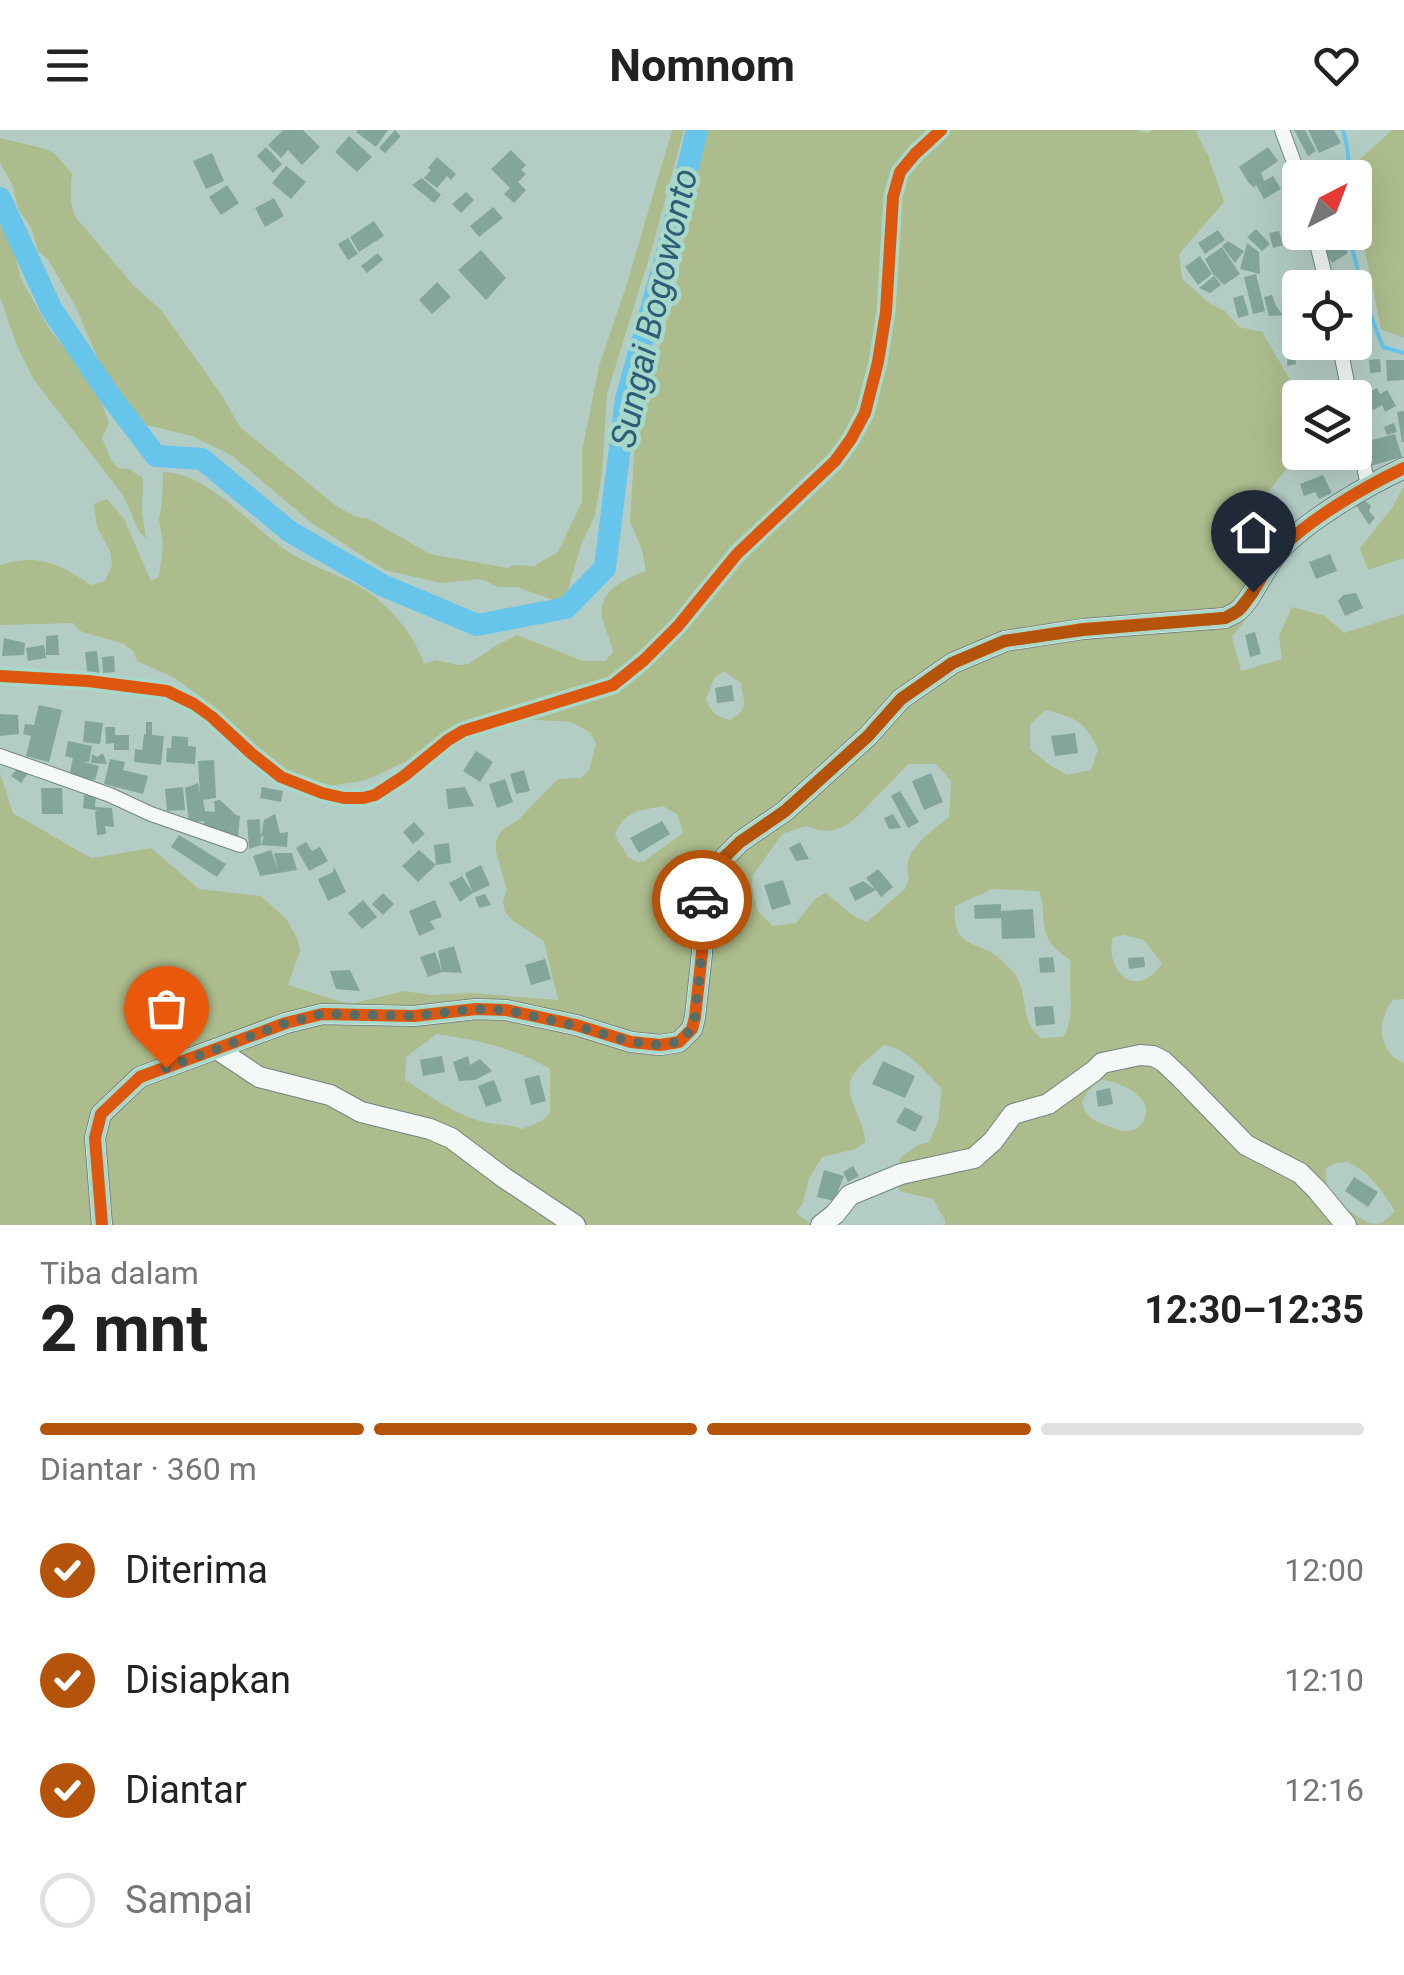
<!DOCTYPE html>
<html lang="id">
<meta charset="utf-8">
<style>
:root{--surface:#fff;--page:#f2f2f2;--text:#222;--muted:#767676;--line:#e0e0e0;--accent:#b45309}
body{margin:0;font-family:Roboto,sans-serif;background:var(--page);color:var(--text);height:100vh;display:flex;flex-direction:column;font-size:38px;white-space:nowrap}
*{box-sizing:border-box;margin:0}
p{font-size:32px;color:var(--muted)}
.icon{flex:none;width:55px;height:55px;fill:none;stroke:currentColor;stroke-width:2;stroke-linecap:round;stroke-linejoin:round}
.map{position:relative;height:1095px;overflow:hidden}
.details{display:flex;flex-direction:column;background:var(--surface);flex:1}
.details>*{flex:none}
.needle{width:65px;rotate:42deg}
.tools{position:absolute;left:1282px;top:30px;display:grid;gap:20px}
.tools a{display:grid;place-items:center;width:90px;height:90px;border-radius:10px;background:var(--surface);box-shadow:0 10px 40px #0002;font-size:50px}
.pin{position:absolute;display:grid;place-items:center;width:85px;height:85px;color:#fff;margin:-102px -42px;border-radius:50% 50% 50% 0;rotate:-45deg;box-shadow:0 0 10px #0007}
.pin .icon{rotate:45deg}
.courier{position:absolute;display:grid;place-items:center;width:100px;height:100px;margin:-50px;border:8px solid #b45309;border-radius:50%;background:#fff;color:#222;box-shadow:0 2px 12px #0007}
.overview em{font-style:normal;font-weight:700}
.overview div{display:flex;flex-direction:column-reverse}
.overview{display:flex;align-items:center;justify-content:space-between;height:170px;padding:0 40px}
h1{font-size:65px;font-weight:700;line-height:75px}
.bar{display:grid;grid-template-columns:repeat(4,1fr);gap:15px 10px;align-content:center;height:120px;padding:0 40px}
.bar i{height:12px;border-radius:8px;background:var(--line)}
.bar .active{background:var(--accent)}
.bar p{grid-column:span 4}
ol{padding:0 40px;list-style:none}
li{display:flex;align-items:center;gap:30px;height:110px}
li p{margin-inline-start:auto}
li .icon{padding:10px;border-radius:50%;background:var(--accent);color:#fff;stroke-width:4}
li:last-child{color:var(--muted)}
li i{width:55px;height:55px;border:5px solid var(--line);border-radius:50%}
header{display:flex;justify-content:space-between;align-items:center;height:130px;padding:0 40px;background:var(--surface);font-size:45px;font-weight:700}
.map>svg:first-child{display:block}
.green{fill:#acbc8c;fill-rule:evenodd}
.lines{fill:none;stroke-linecap:round;stroke-linejoin:round}
.stream{stroke:#67c5ec;stroke-width:4}
.river{stroke:#67c5ec;stroke-width:22}
.building{fill:#83a59c}
.street-casing{stroke:#71857f;stroke-width:16}
.secondary-casing{stroke:#71857f;stroke-width:22}
.street{stroke:#f4f8f6;stroke-width:14}
.secondary{stroke:#f4f8f6;stroke-width:20}
.cycleway-casing{stroke:#a8d8ca;stroke-width:19}
.cycleway{stroke:#de570e;stroke-width:12}
.done{stroke:#576d66;stroke-width:10;stroke-dasharray:0 18}
.route{stroke:#b45309;stroke-width:12}
.labels{text-anchor:middle;stroke-width:9;stroke-linejoin:round;paint-order:stroke}
.water-label{font-size:35px;font-style:italic;fill:#2d5d77;stroke:#a8d8ca}
</style>
<header><svg class="icon" aria-label="menu" viewBox="0 0 24 24"><path d="M4 6h16M4 12h16M4 18h16"/></svg>Nomnom<svg class="icon" aria-label="heart" viewBox="0 0 24 24"><path d="M12 20l-8-8c-3-5 5-10 8-4 3-6 11-1 8 4z"/></svg></header>
<div class="map">
<svg width="1404" height="1095" viewBox="0 0 1404 1095">
<rect width="100%" height="100%" fill="#b3cdc5"/>
<path class="green" d="M672,0h12l-32,118 -45,146 -5,79 -7,42 -13,28 -14,46 -7,10 -5,2 -39,-14h-19l-17,-8 -40,4 -56,-13 -72,-46 -82,-69 -39,-19 -46,-11 -27,-29 -16,-25 -27,-64 -29,-49 -9,-7 -7,-24 -13,-18 -5,-23 -13,-23v-25l46,11 9,5 17,20c-2,17 -3,30 5,45l57,67 28,25 61,86 17,30 96,79 20,11 11,1 63,36 78,14 5,-3 21,1 24,-14 24,-50v-51l17,-85 28,-82z
M708,0h428l11,3 5,-3h43l13,25 16,47 -45,52 3,25 27,24 16,8 14,16 23,5 36,61 2,21v30l-9,19 -23,29c2,15 9,34 8,49 -4,37 -21,68 -44,96l9,34 41,-12 -3,-23 13,-29 33,9 19,17 60,-19v385l-11,1c-17,22 -16,50 11,64v161h-459v-5l-12,-21 -34,-8 1,-33 18,-13 11,-3 9,-20 4,-34c-18,-17 -33,-38 -58,-43 -9,9 -23,18 -30,28 -14,22 12,47 11,69l-9,7 -34,8 -13,21 -6,25 -7,10 16,12h-812v-452l13,40 69,40 10,5 59,-10 48,41 62,7 26,24 11,20 2,11 -12,34 54,17 12,1 50,-12 27,4 42,-2 85,7 -14,-59 -31,-20 -8,-9 -2,-11 4,-11 -11,-38v-11l5,-10 18,-12 39,-40 23,-1 8,-8 7,-26 -5,-11 -20,-11 -78,-5 -48,14 -40,31 -39,18 -35,6 -40,-14 -36,-25 -41,-40 -39,-29 -38,-17 -4,-10 -9,-7 -44,-13 -7,-8 -73,2v-60c39,-12 59,-1 91,20l14,-4 7,-16 -2,-14 -13,-24 -3,-23 13,-5 17,20 27,62 8,-4 4,-33 -4,-25 3,-17 1,-30c48,1 90,58 129,82 24,15 53,22 76,38 24,17 47,44 56,72l12,-4 22,5 11,-1 28,-19 20,-10 66,26h22l8,-9c-2,-11 -7,-20 -10,-31 -8,-29 21,-42 43,-50l-4,-22 -12,-27 6,-98 39,-131 12,-74zM724,541l17,12c2,20 10,24 -11,37 -14,-3 -19,-8 -24,-21l9,-22zM1045,580c31,8 39,10 53,40l-7,20 -24,5 -19,-11 -18,-15v-24zM908,634h28l15,17 -2,36c-19,16 -49,34 -40,61l-4,11 -38,33 -12,-5 -29,-24 -10,5 -20,25 -23,3 -16,-16 -5,-23 1,-12 29,-41 24,-8c31,14 49,-6 68,-27 12,-12 23,-23 34,-35zM663,676l15,9 5,18 -39,28 -6,1 -10,-5 -13,-22c7,-23 26,-25 48,-29zM992,759l47,2c7,17 1,37 12,52 4,7 14,13 20,18 -4,25 6,56 -8,76l-22,1c-22,-17 -12,-45 -27,-65 -5,-5 -12,-13 -17,-17 -25,-16 -45,-9 -42,-50zM1124,805l20,5 18,23c-24,38 -58,10 -49,-26zM437,904c40,6 79,14 113,35v43l-8,9 -20,8c-13,-5 -26,-4 -39,-7 -28,-7 -54,-27 -78,-42l1,-23zM1100,950c14,0 34,9 43,21 9,11 -1,29 -15,30 -7,1 -16,-4 -23,-6 -13,-5 -19,-9 -23,-22l5,-11zM1348,1032c22,11 34,28 47,49 -6,6 -11,13 -20,13 -6,0 -10,-3 -15,-6 -19,-12 -37,-26 -34,-50l10,-5z
M1392,0h12v208l-23,-9 -20,-98 -6,-67z
M0,82l10,21 11,46 30,53 42,48 16,43 -7,15 9,22 7,8 11,1 14,9 -1,35 4,25 -6,-5 -17,-38 -89,-115 -16,-32 -18,-51z
M1404,356v72l-36,12 -8,-22 32,-40z"/>
<g class="lines">
<path class="stream" d="M1343,0l4,16 3,32
M1348,102l19,74 16,41 21,6"/>
<path class="river" d="M0,68l52,112 56,83 48,63 46,3 87,72 93,54 95,40 89,-17 39,-40 21,-169 40,-143 31,-126"/>
</g>
<path class="building" d="M283,0h20l17,17 -18,18 -14,-15 -7,8 -13,-13z
M358,0h30l-12,17 -20,-15z
M395,0l6,6 -16,17 -6,-5z
M1294,0h11l11,21 -8,5z
M1308,0h26l7,13 -22,10z
M349,6l23,21 -15,15 -22,-20z
M266,17l16,17 -9,9 -16,-17z
M1268,17l10,14 -17,12 3,8 9,-5 8,13 -17,10 -8,-14 -2,3 -6,-6 -9,-15z
M511,20l15,15 -5,5 5,4 -8,8 8,8 -12,13 -10,-9 6,-6 -19,-19z
M212,23l12,28 -18,8 -13,-28z
M437,27l19,17 -5,6 -4,-4 -10,12 -13,-10 7,-8 -3,-2z
M1337,33l6,15h-11l-5,-11z
M286,36l20,16 -15,17 -19,-16z
M422,48l19,17 -7,8 -22,-18z
M227,55l12,18 -18,12 -12,-18z
M466,62l8,8 -13,13 -9,-9z
M274,68l10,18 -19,11 -10,-19z
M493,77l10,11 -24,19 -9,-11z
M1300,86v18l-5,1 -3,-18z
M374,91l10,15 -25,16 -9,-15z
M1256,99l14,15 -8,7 -15,-14z
M1218,100l7,10 -20,14 -7,-11z
M1279,101l4,14 -10,3 -4,-15z
M1337,105l11,18 -16,10 -11,-18z
M348,108l10,16 -10,6 -10,-16z
M1228,111l16,10 -9,12 -13,-17z
M1247,113l12,9 1,22 -20,-5z
M1222,117l18,27 -16,11 -11,-11 -8,-15z
M481,120l25,28 -20,22 -28,-30z
M378,123l5,7 -16,13 -6,-7z
M1200,126l12,18 -14,11 -13,-18z
M1256,144l9,37 -12,3 -9,-37z
M1214,146l7,9 -11,8 -11,-5z
M437,152l14,15 -19,17 -13,-14z
M1243,165l6,20 -11,3 -5,-20z
M1272,165l4,11 7,9 -14,1 -5,-19z
M1358,172l6,18 -9,3v-20z
M1298,212h20l3,13 -19,4z
M1320,212h14l1,5 -12,6z
M1294,216l2,18 -9,2 1,-19z
M1380,229l1,13 -11,1 -1,-13z
M1386,230h18v20l-17,1z
M1335,258l4,10h-24z
M1377,258l3,6 7,-4 9,16 -11,6 -3,-7 -9,5 -8,-15z
M1404,281v31h-2l-5,-30z
M1394,293l3,9 -10,3 -3,-8z
M1395,304l7,23 -32,9 -6,-24z
M1337,322h18l8,16 -14,-3z
M1323,345l9,18 -13,6 -4,-7 -11,4 -4,-12z
M1359,366l12,10 -2,5 6,7 -6,7 -15,-23z
M1330,424l7,17 -21,8 -7,-17z
M1356,463l7,15 -18,8 -7,-15 5,-6z
M1255,502l6,22 -11,3 -5,-22z
M58,505l1,20h-13v-19z
M4,508l21,5 -1,12 -22,1z
M44,515l2,13 -18,3 -2,-13z
M97,521l3,26 -12,2 -3,-27z
M114,526l1,16 -12,1 -1,-16z
M732,555l2,16 -17,2 -2,-15z
M39,575l23,5 -13,52 -23,-6 5,-20 -8,-2 2,-10 9,1z
M0,584l18,1 1,19 -19,2z
M85,591l18,2 -3,21 -17,-2z
M146,592h6v13l12,1 -3,29 -27,-3 1,-13 7,1 2,-16h2z
M105,597h10v8h14v15h-15v-7l-8,1z
M1075,603l3,20 -23,3 -4,-20z
M172,606l16,1v9l8,1 -1,17 -29,-2 1,-14h4z
M68,611l24,5 -3,16h-5l15,4 -4,14 -26,-3 4,-19 -8,-2z
M476,621l17,11 -13,20 -17,-11z
M103,623l4,11 -16,-1 1,-9 5,3z
M110,629l15,3 -2,8 25,6 -5,18 -39,-10z
M214,630l2,38 -13,2 2,11 10,1 -1,-11 6,-1 16,15 4,1 -2,22 -35,-7 1,-10 -15,1 -4,-34 13,-5 2,12 -2,-34z
M20,635l9,7 -8,11 -10,-7z
M524,640l6,21 -14,3 -6,-20z
M931,643l12,29 -19,8 -12,-29z
M505,649l8,23 -16,6 -8,-24z
M183,657l2,23 -18,1 -2,-22z
M262,657l21,4 -2,11 -21,-4z
M465,657l9,19 -26,3 -2,-20z
M41,658h21l1,26h-21z
M900,661l19,31 -11,6 -17,-32z
M84,665l12,1 -1,11 17,1 2,19 -9,-1 1,8 -9,1 -2,-24h5l-17,-3z
M275,684l5,19 8,-1 -1,15 -26,-2 3,-9 -3,1 3,-17z
M893,684l8,14 -12,1 -5,-11z
M260,689l1,26 -12,4 -2,-29z
M662,691l8,13 -31,19 -9,-15z
M414,692l11,12 -12,10 -10,-12z
M179,705l47,29 -9,13 -46,-30z
M306,712l6,9 8,-4 8,14 -19,10 -13,-23z
M800,712l9,17 -13,2 -7,-13z
M449,713l2,20 -15,2 -18,17 -16,-16 17,-16 17,15 -2,-20z
M271,720l7,19 -4,-16h18l5,17 -37,6 -7,-20z
M481,735l9,20 -17,8 -8,-20z
M334,737l12,25 -18,9 -10,-22 15,-7z
M878,739l15,18 -12,10 -5,-7 -21,11 -6,-13 14,-7 13,9 -10,-12z
M462,746l11,17 -13,9 -11,-19z
M783,750l8,24 -19,6 -8,-25z
M383,763l11,11 -11,11 -11,-11z
M485,764l6,11 -12,3 -4,-11z
M363,770l14,17 -15,12 -14,-16z
M435,770l7,17 -12,4 5,8 -16,7 -10,-25z
M1001,774v7l32,-2 2,29 -33,1 -1,-21 -26,1 -1,-14z
M454,816l8,27 -20,-1 -4,-21z
M435,822l7,20 -14,5 -8,-20z
M1053,827l2,15 -15,1 -1,-15z
M1144,827l1,10 -16,2 -1,-11z
M545,829l6,20 -20,6 -6,-20z
M350,840l10,21 -24,-2 -6,-18z
M1053,876l2,18 -19,2 -2,-19z
M442,926l3,16 -22,4 -3,-16z
M468,926l2,9 10,-6 12,12 -17,9 -16,1 -6,-19z
M883,931l32,15 -10,22 -33,-14z
M539,945l7,26 -15,4 -7,-26z
M494,950l8,21 -16,6 -8,-21z
M1110,958l3,16 -15,3 -2,-16z
M905,977l18,10 -8,15 -19,-10z
M853,1036l6,10 -11,6 -5,-10z
M824,1040l20,6 -10,25 -17,-4z
M1354,1047l24,15 -10,15 -23,-16z"/>
<g class="lines">
<defs>
<path id="street" d="M1282,0l18,49
M1314,102l14,56
M1339,212l11,56
M1355,291l13,65
M0,546l88,5 79,10 27,13 18,13 40,37 29,23 41,16 22,5h19l12,-3 29,-19 44,-36 15,-9 150,-46 31,-25 34,-34 59,-72 98,-93 16,-22 14,-26 13,-51 8,-50 7,-115 7,-25 15,-18 26,-24
M0,626l110,39 41,19 89,31"/>
<path id="secondary" d="M217,919l42,28 71,18 31,17 69,17 21,9 52,39 72,48
M102,1095l-7,-87 6,-24 39,-37 146,-54 36,-9 92,2 62,-7 30,1 70,15 55,17 29,3 19,-3 13,-13 3,-12 7,-64v-57l2,-12 8,-14 28,-28 45,-31 83,-75 33,-37 52,-36 52,-22 78,-12 142,-11c5,-3 10,-4 14,-8 14,-12 25,-42 40,-59 28,-31 87,-65 125,-83
M821,1095l14,-11 15,-19 51,-21 73,-16 19,-17 20,-27 35,-10 46,-33 8,-8 38,-8 13,1 10,5 18,17 65,67 54,28 17,17 29,35"/>
</defs>
<use href="#street" class="street-casing"/>
<use href="#secondary" class="secondary-casing"/>
<use href="#street" class="street"/>
<use href="#secondary" class="secondary"/>
<defs>
<path id="cycleway" d="M0,546l88,5 79,10 27,13 18,13 40,37 29,23 41,16 22,5h19l12,-3 29,-19 44,-36 15,-9 150,-46 31,-25 34,-34 59,-72 98,-93 16,-22 14,-26 13,-51 8,-50 7,-115 7,-25 15,-18 26,-24
M102,1095l-7,-87 6,-24 39,-37 146,-54 36,-9 92,2 62,-7 30,1 70,15 55,17 29,3 19,-3 13,-13 3,-12 7,-64v-57l2,-12 8,-14 28,-28 45,-31 83,-75 33,-37 52,-36 52,-22 78,-12 142,-11c5,-3 10,-4 14,-8 14,-12 25,-42 40,-59 28,-31 87,-65 125,-83"/>
</defs>
<use href="#cycleway" class="cycleway-casing"/>
<use href="#cycleway" class="cycleway"/>
</g>
<g class="lines">
<path class="done" d="M166,938l120,-45 36,-9 92,2 62,-7 30,1 70,16 55,16 29,3 19,-3 13,-13 3,-11 7,-65v-53"/>
<path class="route" d="M702,770l2,-16 15,-22 21,-20 45,-31 83,-75 33,-37 51,-36 52,-22 79,-11 142,-12 14,-8 14,-18"/>
</g>
<g class="labels">
<g class="water-label">
<text transform="translate(654 178) rotate(-77)" y="12">Sungai Bogowonto</text>
</g>
</g>
</svg>
<div class="tools">
<a><svg class="needle" viewBox="-14 -14 28 28"><path d="M0-13l5 13h-10z" fill="#e53935"/><path d="M0 13l5-13h-10z" fill="#767676"/></svg></a>
<a><svg class="icon" aria-label="locate" viewBox="0 0 24 24"><circle cx="12" cy="12" r="6"/><path d="M12 2v4M12 18v4M2 12h4M18 12h4"/></svg></a>
<a><svg class="icon" aria-label="layers" viewBox="0 0 24 24"><path d="M12 4l9 5-9 5-9-5zM3 14l9 5 9-5"/></svg></a>
</div>
<div class="pin" style="left:166px;top:938px;background:#ea580c"><svg class="icon" aria-label="bag" viewBox="0 0 24 24"><path d="M5 8h14l-1 12H6zM9 8a3 3 0 0 1 6 0"/></svg></div>
<div class="pin" style="left:1253px;top:462px;background:#1f2937"><svg class="icon" aria-label="home" viewBox="0 0 24 24"><path d="M3 11l9-7 9 7M6 9v11h12V9"/></svg></div>
<div class="courier" style="left:702px;top:770px"><svg class="icon" aria-label="car" viewBox="0 0 24 24"><path d="M5 17H2v-5l4-1 3-4h7l3 4 3 1v5h-3M9 17h6M6 11h13"/><circle cx="7" cy="17" r="2"/><circle cx="17" cy="17" r="2"/></svg></div>
</div>
<section class="details">
<div class="overview"><div><h1>2 mnt</h1><p>Tiba dalam</p></div><em>12:30–12:35</em></div>
<div class="bar"><i class="active"></i><i class="active"></i><i class="active"></i><i></i><p>Diantar · 360 m</p></div>
<ol>
<li><svg class="icon" aria-label="check" viewBox="0 0 24 24"><path d="M5 12l5 5 9-10"/></svg>Diterima<p>12:00</p></li>
<li><svg class="icon" aria-label="check" viewBox="0 0 24 24"><path d="M5 12l5 5 9-10"/></svg>Disiapkan<p>12:10</p></li>
<li><svg class="icon" aria-label="check" viewBox="0 0 24 24"><path d="M5 12l5 5 9-10"/></svg>Diantar<p>12:16</p></li>
<li><i></i>Sampai</li>
</ol>
</section>
